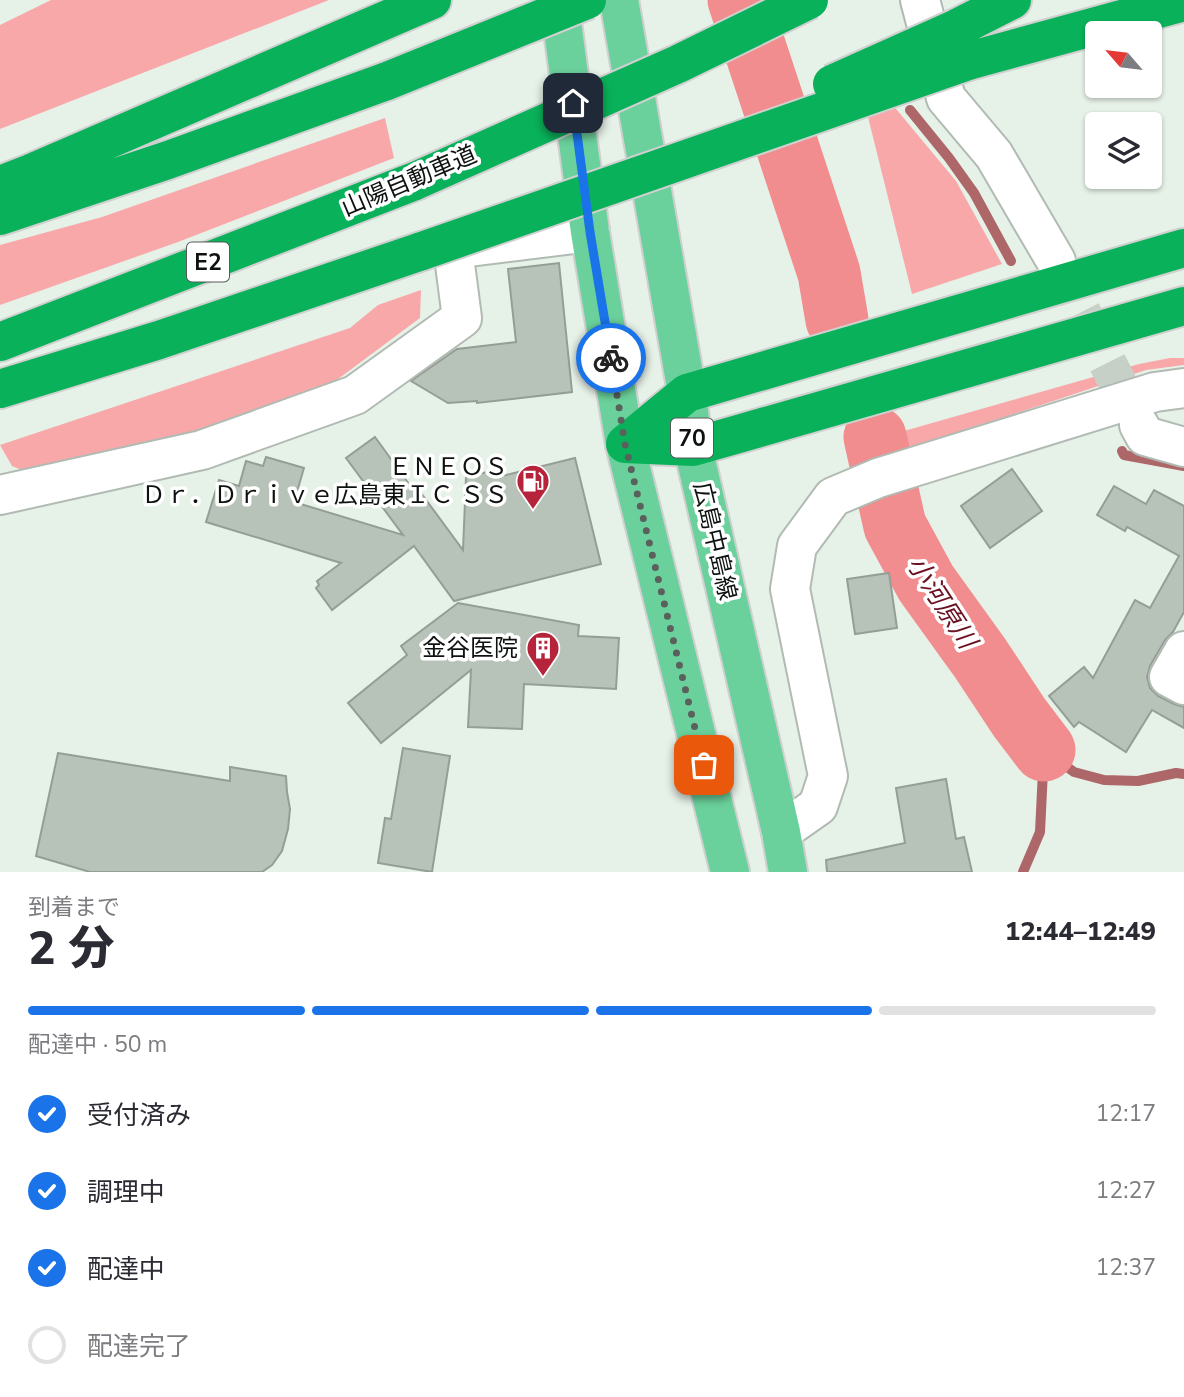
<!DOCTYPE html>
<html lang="ja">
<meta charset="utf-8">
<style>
:root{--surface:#fff;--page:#f2f2f3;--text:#2b2b33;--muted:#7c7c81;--line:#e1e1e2;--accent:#1a73e8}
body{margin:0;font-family:"Nunito Sans","Noto Sans JP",sans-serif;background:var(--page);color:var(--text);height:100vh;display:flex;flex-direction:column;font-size:26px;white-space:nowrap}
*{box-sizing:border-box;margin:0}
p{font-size:23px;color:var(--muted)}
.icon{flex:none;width:38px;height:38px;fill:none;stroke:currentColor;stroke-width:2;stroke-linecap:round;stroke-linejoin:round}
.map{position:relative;height:872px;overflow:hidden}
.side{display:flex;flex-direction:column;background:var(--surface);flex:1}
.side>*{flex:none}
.needle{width:46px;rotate:298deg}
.fabs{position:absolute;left:1085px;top:21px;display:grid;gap:14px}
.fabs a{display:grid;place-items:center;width:77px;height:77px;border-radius:7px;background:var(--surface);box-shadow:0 2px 5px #0004;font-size:35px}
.pin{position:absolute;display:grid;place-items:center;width:60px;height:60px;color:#fff;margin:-30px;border-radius:14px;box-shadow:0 4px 10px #0006}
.courier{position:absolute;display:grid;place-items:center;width:70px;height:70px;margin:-35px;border:5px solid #1a73e8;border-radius:50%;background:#fff;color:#222;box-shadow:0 2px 9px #0007}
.headline em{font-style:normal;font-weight:800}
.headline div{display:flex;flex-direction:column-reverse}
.headline{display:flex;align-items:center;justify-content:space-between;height:119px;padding:0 28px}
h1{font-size:46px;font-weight:800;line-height:52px}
.bar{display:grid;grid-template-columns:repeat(4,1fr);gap:10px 7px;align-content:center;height:84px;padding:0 28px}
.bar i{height:9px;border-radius:5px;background:var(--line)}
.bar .on{background:var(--accent)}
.bar p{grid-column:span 4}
ol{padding:0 28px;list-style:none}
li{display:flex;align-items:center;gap:21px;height:77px}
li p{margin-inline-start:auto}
li .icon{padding:7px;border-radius:50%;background:var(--accent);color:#fff;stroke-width:4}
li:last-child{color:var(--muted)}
li i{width:38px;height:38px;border:4px solid var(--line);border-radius:50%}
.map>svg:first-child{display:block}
.green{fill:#f9a8a9}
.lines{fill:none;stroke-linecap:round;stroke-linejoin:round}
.stream{stroke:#ad6769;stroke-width:10}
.river{stroke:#f18c8f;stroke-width:63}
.building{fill:#b7c2b9;stroke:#949e96;stroke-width:2}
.minor-tunnel{stroke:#c6d0c7;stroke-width:38;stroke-dasharray:38 19;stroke-linecap:butt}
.minor-casing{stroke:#b1bbb3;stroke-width:42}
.primary-casing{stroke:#cfd0cf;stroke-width:42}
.motorway-casing{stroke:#cfd0cf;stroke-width:42}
.minor{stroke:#fff;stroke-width:38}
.primary{stroke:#6bd19c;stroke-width:38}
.motorway{stroke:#09b25a;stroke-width:38}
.motorway-bridge-casing{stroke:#cfd0cf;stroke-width:42;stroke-linecap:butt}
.motorway-bridge{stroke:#09b25a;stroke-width:38}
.done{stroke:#5a605b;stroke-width:7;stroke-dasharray:0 12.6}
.route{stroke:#1a73e8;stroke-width:9}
.labels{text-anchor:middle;stroke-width:7;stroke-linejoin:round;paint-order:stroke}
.shield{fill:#fff;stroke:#565957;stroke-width:2}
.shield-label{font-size:23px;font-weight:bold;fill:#0e120f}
.street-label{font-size:24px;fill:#0e120f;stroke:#fff}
.poi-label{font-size:24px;fill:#0e120f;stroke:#fff;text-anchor:end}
.water-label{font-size:26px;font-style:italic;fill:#6b1220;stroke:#fff}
</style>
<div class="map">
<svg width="1184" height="872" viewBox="0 0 1184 872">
<rect width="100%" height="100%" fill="#e6f1e8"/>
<path class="green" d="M51,0h278l-329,129v-104z
M892,104l64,77 46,83 -90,30 -44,-177z
M385,118l9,40 -216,84 -178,63v-60l102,-28z
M421,290l-1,28 -86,64 -93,36 -206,57 -23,-9 -12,-21 350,-117 28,-23z
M1170,358h14v7l-38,5 -236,79 -6,-18 235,-67z"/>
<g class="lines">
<path class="stream" d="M910,110l39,48 25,35 37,68
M1122,451l2,4 60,11
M1044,750l30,22 30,8 34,1 38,-8 8,1
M1023,872l17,-40 4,-82"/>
<path class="river" d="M739,0l90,273 8,47
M875,437l20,89 31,57 54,75 39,59 25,33"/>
</g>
<path class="building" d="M559,263l13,129 -95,11v-2l-29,2 -37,-22 46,-32 59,-7 -8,-73z
M375,437l42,58 4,-2 42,57 3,-73 30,-7 2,7 77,-19 26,106 -147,37 -40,-55 -82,64 -16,-22 3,-3 -2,-4 24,-18 -135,-41 13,-42 20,6 7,-25 17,5 3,-9 38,11 -10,34 109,33 -57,-77z
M1012,469l30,42 -52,37 -29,-42z
M1114,486l32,18 8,-14 30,16v106l-11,20 -8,8 -15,26 -3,11 3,11 8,8 16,8 10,3v21l-32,-18 -26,42 -47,-30 -5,5 -25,-31 35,-29 9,11 42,-78 15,8 29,-52 -52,-29 -2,4 -28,-16z
M889,573l8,55 -42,6 -8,-55z
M458,603l121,22 -1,11 41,2 -3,51 -92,-5 -2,45 -54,-2 3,-57 -90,73 -33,-40 59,-48 -6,-9z
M403,748l47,8 -18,116 -54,-9 7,-45 6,1z
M58,753l172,28v-14l56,9 1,16 3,17 -2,20 -6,22 -10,14 -10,7h-172l-54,-16z
M946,779l10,60 8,-2 8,35h-145l-1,-12 79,-17 -9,-55z"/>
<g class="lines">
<path class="minor-tunnel" d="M1056,261l83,164"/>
<defs>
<path id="minor" d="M920,0l26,98 48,57 62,106
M1139,425l6,11 39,11
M0,495l202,-45 153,-55 107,-77 -9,-69 137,-17
M1184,651l-15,26 15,8
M781,832l37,-26 10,-30 -38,-187 7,-43 36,-49 45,-19 277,-86 29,-4"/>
<path id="primary" d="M559,0l31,232 35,212 105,428
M619,0l68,393 6,54 88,385 7,40"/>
<path id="motorway" d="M957,28l55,-28
M968,61l216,-59
M0,185l31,-12 401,-173
M0,216l168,-56 219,-79
M0,342l415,-161
M0,389l159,-49 263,-89
M625,444l62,-51 497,-145
M625,444l68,3 491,-141"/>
</defs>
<use href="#minor" class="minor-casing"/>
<use href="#primary" class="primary-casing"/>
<use href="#motorway" class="motorway-casing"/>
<use href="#minor" class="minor"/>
<use href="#primary" class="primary"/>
<use href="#motorway" class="motorway"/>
<defs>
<path id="motorway-bridge" d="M387,81l200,-81
M832,84l125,-56
M415,181l263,-117 131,-64
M422,251l546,-190"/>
</defs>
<use href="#motorway-bridge" class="motorway-bridge-casing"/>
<use href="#motorway-bridge" class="motorway-bridge"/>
</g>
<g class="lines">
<path class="done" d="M611,358l14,86 79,321"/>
<path class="route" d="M573,103l17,129 21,126"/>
</g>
<defs>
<symbol id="fuel-pin" viewBox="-11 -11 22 30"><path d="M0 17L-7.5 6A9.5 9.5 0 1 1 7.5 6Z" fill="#b6243b" stroke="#fff"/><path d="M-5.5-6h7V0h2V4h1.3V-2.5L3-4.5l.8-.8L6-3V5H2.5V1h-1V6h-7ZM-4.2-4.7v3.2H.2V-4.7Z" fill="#fff"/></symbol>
<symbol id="building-pin" viewBox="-11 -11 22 30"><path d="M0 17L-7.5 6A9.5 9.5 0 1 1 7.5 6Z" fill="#b6243b" stroke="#fff"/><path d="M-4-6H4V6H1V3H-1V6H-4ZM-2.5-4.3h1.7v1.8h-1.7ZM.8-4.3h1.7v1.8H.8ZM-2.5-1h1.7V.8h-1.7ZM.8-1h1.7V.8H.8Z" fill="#fff"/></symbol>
</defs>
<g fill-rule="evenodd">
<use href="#fuel-pin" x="514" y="462" width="38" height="52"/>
<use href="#building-pin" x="524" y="629" width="38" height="52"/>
</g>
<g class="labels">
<g class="shield">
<rect x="187" y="242.5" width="42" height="39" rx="5"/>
<rect x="671" y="418.5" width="42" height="39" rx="5"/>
</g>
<g class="shield-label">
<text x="208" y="270">E2</text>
<text x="692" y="446">70</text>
</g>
<g class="street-label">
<text transform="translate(409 181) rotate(-23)" y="8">山陽自動車道</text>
<text transform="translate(715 541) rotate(77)" y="8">広島中島線</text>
</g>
<g class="poi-label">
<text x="508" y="475">ＥＮＥＯＳ<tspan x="508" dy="28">Ｄｒ．Ｄｒｉｖｅ広島東ＩＣ ＳＳ</tspan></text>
<text x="518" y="656">金谷医院</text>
</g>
<g class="water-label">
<text transform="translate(942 602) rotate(57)" y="9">小河原川</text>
</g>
</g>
</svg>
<div class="fabs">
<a><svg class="needle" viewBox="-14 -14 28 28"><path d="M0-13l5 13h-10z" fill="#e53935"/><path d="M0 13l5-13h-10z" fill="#7c7c81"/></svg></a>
<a><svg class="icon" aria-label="layers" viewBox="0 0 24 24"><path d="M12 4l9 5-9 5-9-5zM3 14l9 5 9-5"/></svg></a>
</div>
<div class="pin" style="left:704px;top:765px;background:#ea580c"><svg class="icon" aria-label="bag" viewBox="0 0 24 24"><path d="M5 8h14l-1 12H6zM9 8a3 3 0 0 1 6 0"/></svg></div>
<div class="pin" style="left:573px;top:103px;background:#1f2937"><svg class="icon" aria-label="home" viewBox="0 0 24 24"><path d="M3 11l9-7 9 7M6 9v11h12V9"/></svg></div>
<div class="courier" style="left:611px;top:358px"><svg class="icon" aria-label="bike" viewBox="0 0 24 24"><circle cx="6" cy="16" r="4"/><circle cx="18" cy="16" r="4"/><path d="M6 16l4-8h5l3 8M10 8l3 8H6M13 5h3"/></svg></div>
</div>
<section class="side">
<div class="headline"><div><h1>2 分</h1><p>到着まで</p></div><em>12:44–12:49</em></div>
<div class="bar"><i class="on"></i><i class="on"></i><i class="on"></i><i></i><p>配達中 · 50 m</p></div>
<ol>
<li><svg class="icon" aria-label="check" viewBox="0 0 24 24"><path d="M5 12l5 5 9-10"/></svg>受付済み<p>12:17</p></li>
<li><svg class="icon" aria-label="check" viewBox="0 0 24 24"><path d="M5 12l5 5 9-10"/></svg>調理中<p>12:27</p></li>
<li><svg class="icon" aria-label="check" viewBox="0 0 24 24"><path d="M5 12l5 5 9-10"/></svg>配達中<p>12:37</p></li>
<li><i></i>配達完了</li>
</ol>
</section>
